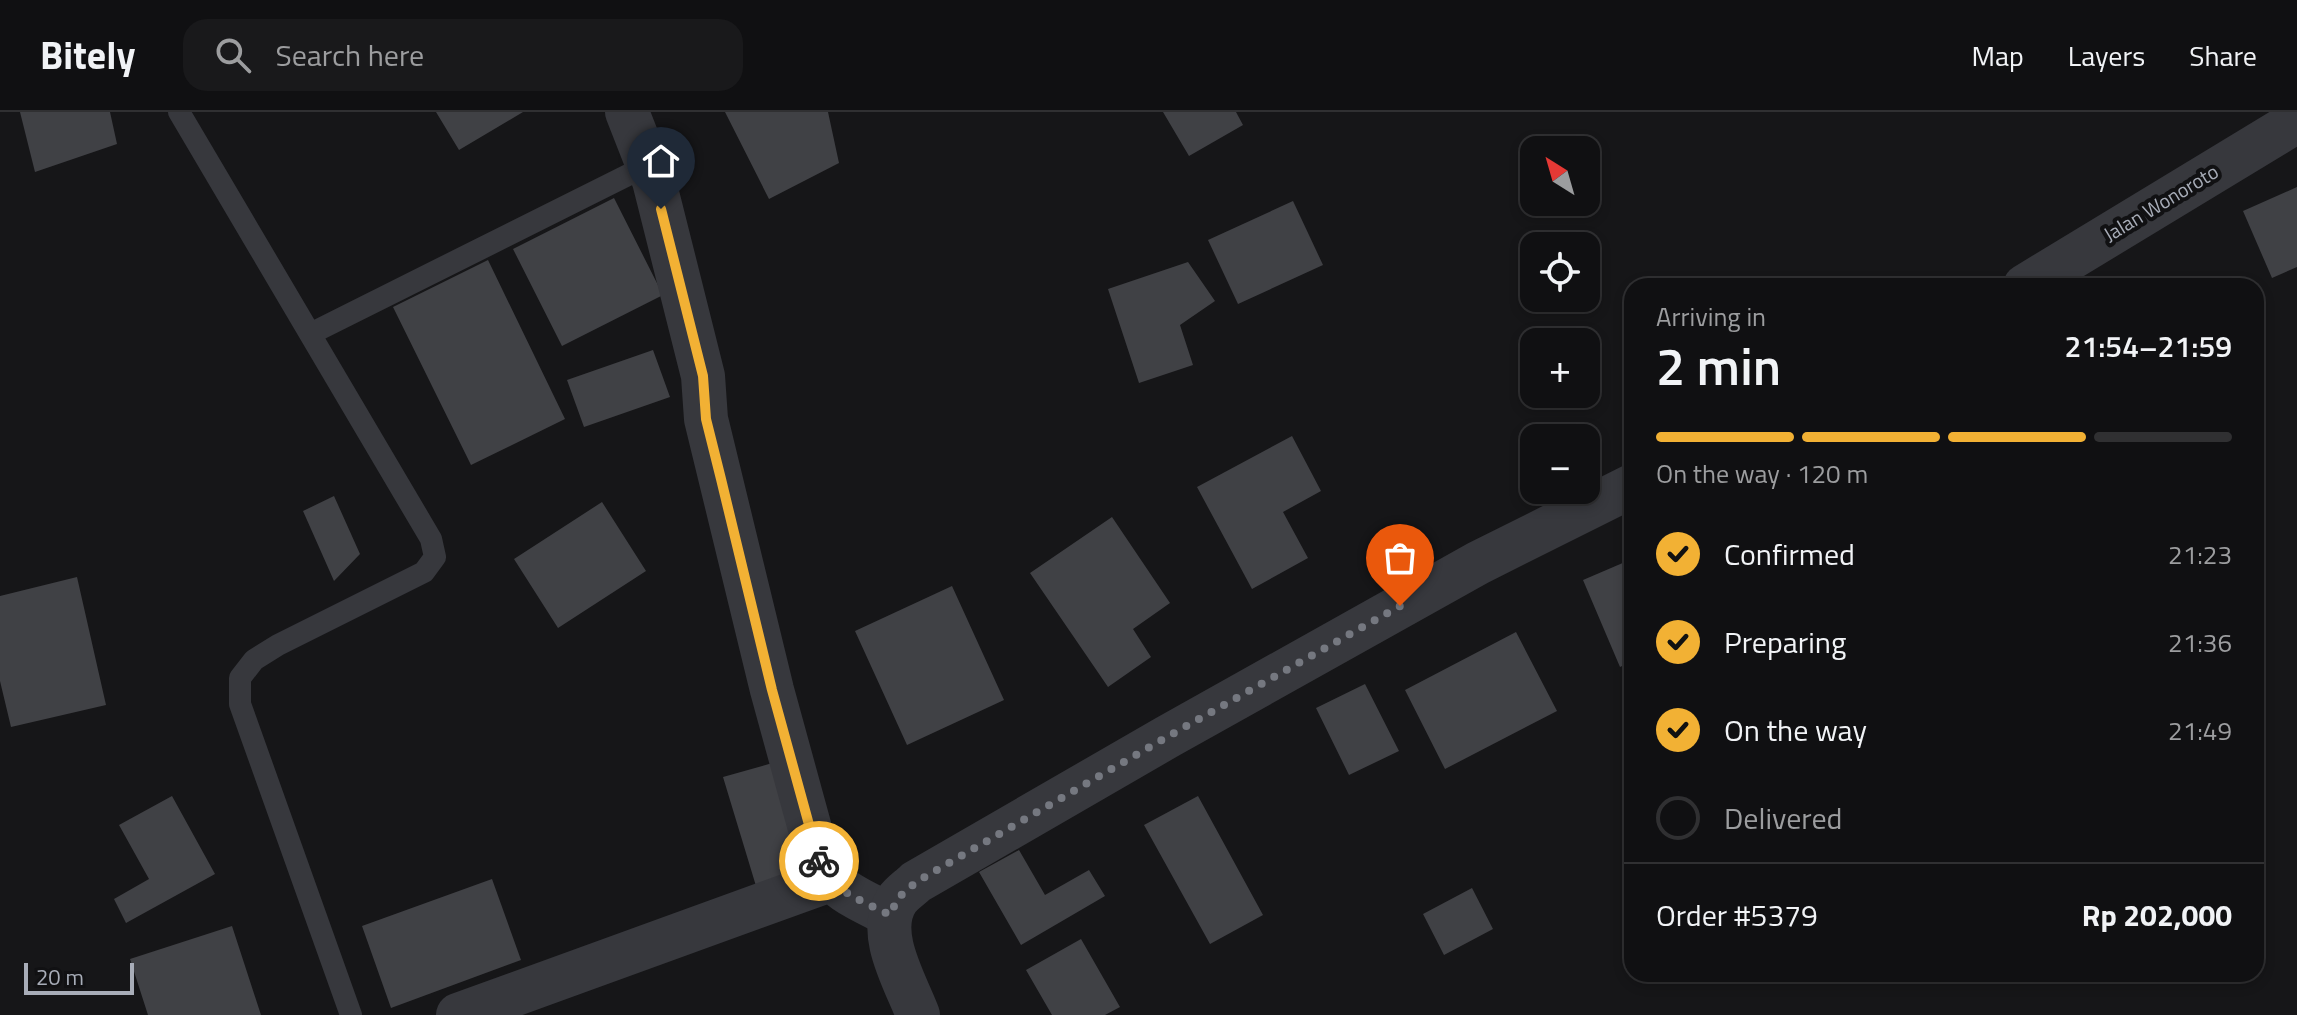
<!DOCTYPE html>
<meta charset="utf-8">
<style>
:root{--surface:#101012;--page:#19191b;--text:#f1f3f6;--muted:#9c9d9f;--line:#303032;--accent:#f2b134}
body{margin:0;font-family:"Titillium Web",sans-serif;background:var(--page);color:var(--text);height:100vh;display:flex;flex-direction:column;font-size:30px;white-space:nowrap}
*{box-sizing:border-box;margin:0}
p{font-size:26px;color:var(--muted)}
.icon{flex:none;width:44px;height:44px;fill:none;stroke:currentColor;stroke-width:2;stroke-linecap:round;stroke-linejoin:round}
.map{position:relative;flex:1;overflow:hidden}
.drawer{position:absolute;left:1624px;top:166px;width:640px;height:704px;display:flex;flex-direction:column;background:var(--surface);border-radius:24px;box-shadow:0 4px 12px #0003,0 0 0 2px var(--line)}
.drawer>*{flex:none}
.needle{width:52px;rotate:323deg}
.buttons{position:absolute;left:1520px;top:24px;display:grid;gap:16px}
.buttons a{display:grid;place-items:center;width:80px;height:80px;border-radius:16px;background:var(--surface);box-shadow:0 4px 12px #0003,0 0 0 2px var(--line);font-size:40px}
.scale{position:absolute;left:24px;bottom:20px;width:110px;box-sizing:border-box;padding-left:8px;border:4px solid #a8adb8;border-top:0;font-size:22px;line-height:28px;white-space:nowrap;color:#a8adb8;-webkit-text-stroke:6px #111113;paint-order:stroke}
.pin{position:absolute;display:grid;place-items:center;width:68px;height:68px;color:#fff;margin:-82px -34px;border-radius:50% 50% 50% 0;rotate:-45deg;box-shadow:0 0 8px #0007}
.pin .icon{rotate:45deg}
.courier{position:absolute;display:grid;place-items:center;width:80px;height:80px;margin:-40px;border:6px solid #f2b134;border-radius:50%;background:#fff;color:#222;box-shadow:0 2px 10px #0007}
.summary em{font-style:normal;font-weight:600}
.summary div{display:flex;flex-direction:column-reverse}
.summary{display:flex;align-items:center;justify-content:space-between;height:136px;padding:0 32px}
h1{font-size:52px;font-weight:600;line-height:60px}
.bar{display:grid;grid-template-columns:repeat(4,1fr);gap:12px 8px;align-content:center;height:96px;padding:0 32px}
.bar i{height:10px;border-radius:6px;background:var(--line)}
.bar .current{background:var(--accent)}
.bar p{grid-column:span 4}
.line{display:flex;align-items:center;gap:20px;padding:0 32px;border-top:2px solid var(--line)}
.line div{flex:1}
ol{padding:0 32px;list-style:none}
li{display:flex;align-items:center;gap:24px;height:88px}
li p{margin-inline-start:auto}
li .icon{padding:8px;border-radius:50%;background:var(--accent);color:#111;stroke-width:4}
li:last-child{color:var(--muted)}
li i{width:44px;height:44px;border:4px solid var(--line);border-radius:50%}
header{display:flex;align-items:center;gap:48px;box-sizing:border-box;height:112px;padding:0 40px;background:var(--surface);border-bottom:2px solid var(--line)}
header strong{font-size:38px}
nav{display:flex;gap:44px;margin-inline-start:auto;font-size:28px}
.search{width:560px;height:72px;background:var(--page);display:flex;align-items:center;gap:20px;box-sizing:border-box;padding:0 28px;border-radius:24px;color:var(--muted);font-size:30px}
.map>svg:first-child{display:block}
.building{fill:#404145}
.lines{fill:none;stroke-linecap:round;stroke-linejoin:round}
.service{stroke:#37383d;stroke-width:22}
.minor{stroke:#37383d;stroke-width:44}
.tertiary{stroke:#37383d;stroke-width:44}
.done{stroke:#757880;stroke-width:8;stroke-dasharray:0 14.4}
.route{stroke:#f2b134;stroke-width:10}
.labels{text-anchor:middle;stroke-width:8;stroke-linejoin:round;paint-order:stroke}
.street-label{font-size:20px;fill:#a8adb8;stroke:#111113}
</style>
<header>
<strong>Bitely</strong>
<div class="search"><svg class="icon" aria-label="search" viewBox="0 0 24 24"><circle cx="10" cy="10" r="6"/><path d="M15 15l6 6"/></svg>Search here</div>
<nav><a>Map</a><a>Layers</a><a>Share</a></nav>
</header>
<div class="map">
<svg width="2297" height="903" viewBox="0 0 2297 903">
<rect width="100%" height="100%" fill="#161618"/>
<path class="building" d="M20,0h90l7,32 -82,28z
M436,0h87l-64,38z
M725,0h103l11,51 -70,36z
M1163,0h73l7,13 -54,31z
M2297,75v80l-25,11 -29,-67z
M614,86l49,97 -101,51 -49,-97z
M1293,89l30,64 -85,39 -30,-64z
M488,148l77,159 -94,46 -78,-158z
M1188,150l27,39 -35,24 13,40 -54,18 -31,-94z
M653,238l17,47 -86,30 -17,-47z
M1292,324l29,55 -38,21 25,46 -56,31 -55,-102z
M334,384l26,58 -26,27 -31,-70z
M602,390l44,69 -88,57 -44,-69z
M1112,405l58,86 -37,26 18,28 -43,30 -78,-114z
M1632,447v102l-12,6 -37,-87z
M77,465l29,128 -95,22 -11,-46v-85z
M952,474l52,114 -97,45 -52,-114z
M1516,520l41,79 -112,58 -40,-79z
M1365,572l34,67 -50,24 -33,-67z
M776,650l31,109 -51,15 -33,-109z
M172,684l43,78 -89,49 -12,-24 35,-20 -30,-54z
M1198,684l65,119 -53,29 -66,-119z
M1019,738l26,45 44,-25 16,26 -84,49 -42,-73z
M492,767l29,81 -130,48 -29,-82z
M1472,776l21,41 -49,26 -21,-41z
M232,814l29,89h-113l-18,-56z
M1081,827l39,68 -15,8h-53l-26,-45z"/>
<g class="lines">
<path class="service" d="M179,0l252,427 4,18 -11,15 -146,73 -24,15 -14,18v26l111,311
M310,222l338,-169"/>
<path class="minor" d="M627,0l27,69 49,195 3,43 66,271 48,175c17,27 43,36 70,50
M458,903l372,-135"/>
<path class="tertiary" d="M2025,174l272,-165
M918,903c-12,-32 -43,-82 -21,-115 5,-7 13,-12 19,-18l251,-145 311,-174 154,-77"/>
</g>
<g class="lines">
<path class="done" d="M819,749c12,30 44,40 71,54l8,-17 18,-16 251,-145 233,-131"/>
<path class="route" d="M661,97l42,167 3,43 15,60 51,211 47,171"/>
</g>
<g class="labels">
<g class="street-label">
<text transform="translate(2161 91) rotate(-31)" y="7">Jalan Wonoroto</text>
</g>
</g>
</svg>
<div class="buttons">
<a><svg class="needle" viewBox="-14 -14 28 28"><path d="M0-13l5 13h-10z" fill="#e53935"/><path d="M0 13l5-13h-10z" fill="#9c9d9f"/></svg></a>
<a><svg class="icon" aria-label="locate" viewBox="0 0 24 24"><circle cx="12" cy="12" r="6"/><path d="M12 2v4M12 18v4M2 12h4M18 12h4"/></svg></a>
<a>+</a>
<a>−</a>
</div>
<div class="scale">20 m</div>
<div class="pin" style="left:1400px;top:494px;background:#ea580c"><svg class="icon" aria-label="bag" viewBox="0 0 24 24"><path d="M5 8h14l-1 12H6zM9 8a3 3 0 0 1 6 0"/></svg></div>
<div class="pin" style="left:661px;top:97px;background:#1f2937"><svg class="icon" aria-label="home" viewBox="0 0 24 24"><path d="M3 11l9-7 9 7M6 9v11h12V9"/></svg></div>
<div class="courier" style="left:819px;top:749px"><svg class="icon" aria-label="bike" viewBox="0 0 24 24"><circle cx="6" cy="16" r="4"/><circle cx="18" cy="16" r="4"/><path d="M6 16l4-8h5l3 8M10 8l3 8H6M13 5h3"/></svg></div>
<section class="drawer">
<div class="summary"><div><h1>2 min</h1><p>Arriving in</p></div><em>21:54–21:59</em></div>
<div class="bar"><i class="current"></i><i class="current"></i><i class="current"></i><i></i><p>On the way · 120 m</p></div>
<ol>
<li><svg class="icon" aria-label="check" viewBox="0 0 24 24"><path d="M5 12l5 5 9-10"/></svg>Confirmed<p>21:23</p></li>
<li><svg class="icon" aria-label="check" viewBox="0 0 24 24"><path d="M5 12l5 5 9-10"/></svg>Preparing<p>21:36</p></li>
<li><svg class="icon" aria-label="check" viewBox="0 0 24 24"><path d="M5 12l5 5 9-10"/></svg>On the way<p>21:49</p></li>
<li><i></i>Delivered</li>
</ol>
<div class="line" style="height:104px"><div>Order #5379</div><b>Rp 202,000</b></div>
</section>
</div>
